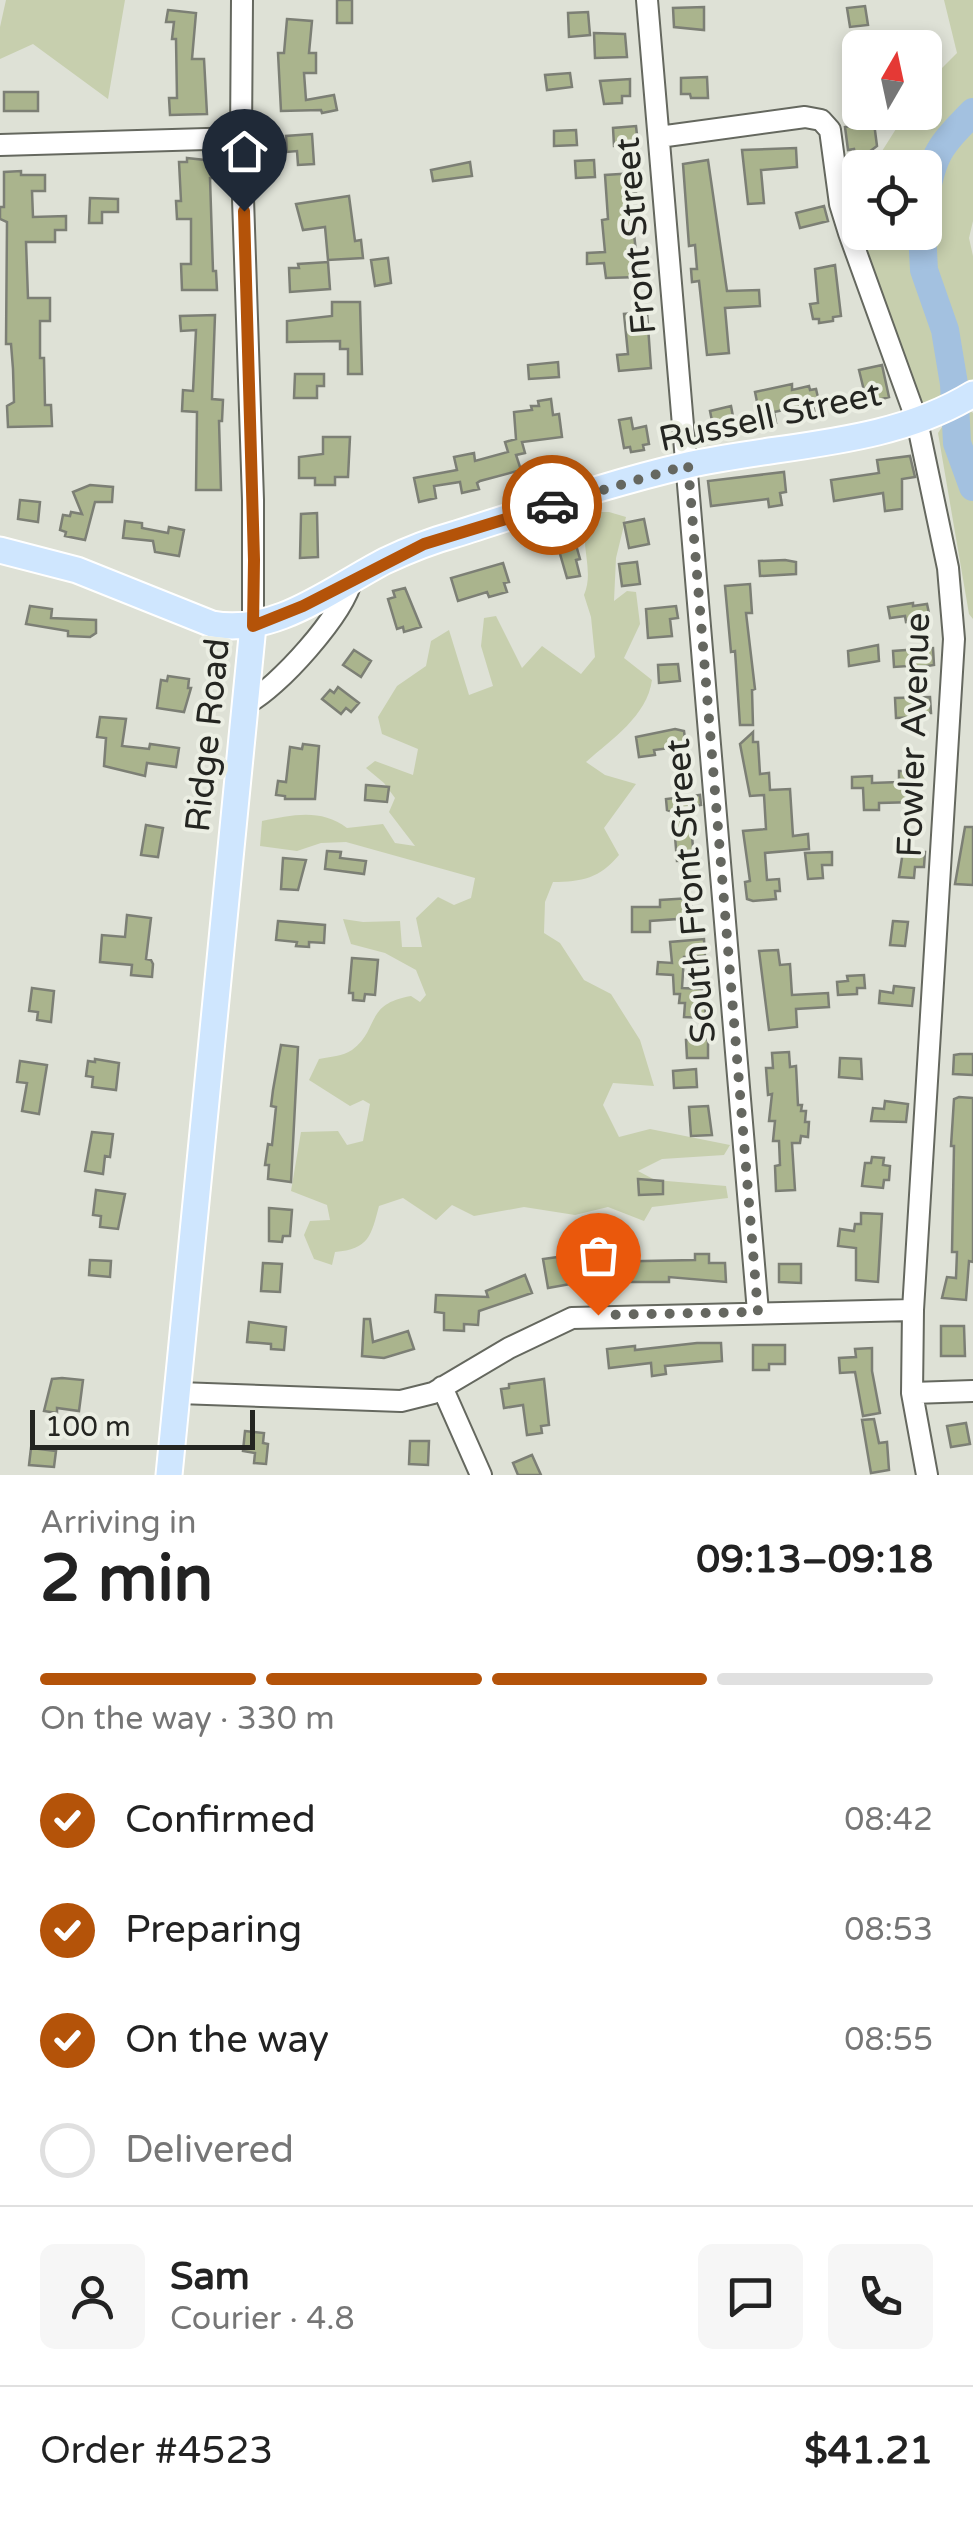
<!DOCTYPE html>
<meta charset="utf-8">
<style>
:root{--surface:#fff;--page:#f6f6f6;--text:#222;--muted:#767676;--line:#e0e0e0;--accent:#b45309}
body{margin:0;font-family:"Varela Round",sans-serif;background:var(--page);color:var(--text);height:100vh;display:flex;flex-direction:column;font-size:38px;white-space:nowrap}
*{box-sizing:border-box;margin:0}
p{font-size:32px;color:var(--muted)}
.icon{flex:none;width:55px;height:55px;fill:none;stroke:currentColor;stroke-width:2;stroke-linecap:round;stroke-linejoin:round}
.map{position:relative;height:1475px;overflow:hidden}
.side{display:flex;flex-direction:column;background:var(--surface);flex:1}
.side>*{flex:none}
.needle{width:65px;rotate:9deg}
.fabs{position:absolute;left:842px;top:30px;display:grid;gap:20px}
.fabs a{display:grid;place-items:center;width:100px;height:100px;border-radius:15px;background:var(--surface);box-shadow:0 5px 15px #0003;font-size:50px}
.scale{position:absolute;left:30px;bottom:25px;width:225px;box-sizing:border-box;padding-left:10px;border:5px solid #242521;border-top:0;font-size:28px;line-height:35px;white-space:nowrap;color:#242521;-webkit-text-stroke:8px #ebeee3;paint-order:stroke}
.pin{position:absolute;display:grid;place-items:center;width:85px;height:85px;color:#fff;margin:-102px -42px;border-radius:50% 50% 50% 0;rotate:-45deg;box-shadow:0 0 10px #0007}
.pin .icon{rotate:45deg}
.courier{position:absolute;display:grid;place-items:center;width:100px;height:100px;margin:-50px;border:8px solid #b45309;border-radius:50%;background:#fff;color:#222;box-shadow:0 2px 12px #0007}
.summary em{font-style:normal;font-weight:700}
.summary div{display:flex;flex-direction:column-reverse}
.summary{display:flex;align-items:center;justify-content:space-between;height:170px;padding:0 40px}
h1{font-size:65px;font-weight:700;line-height:75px}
.bar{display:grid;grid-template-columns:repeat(4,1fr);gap:15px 10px;align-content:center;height:120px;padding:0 40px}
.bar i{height:12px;border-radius:8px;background:var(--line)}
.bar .selected{background:var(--accent)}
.bar p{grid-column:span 4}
.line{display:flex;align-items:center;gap:25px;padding:0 40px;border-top:2px solid var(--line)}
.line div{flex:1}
.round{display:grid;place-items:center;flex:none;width:105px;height:105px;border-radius:15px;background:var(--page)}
ol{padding:0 40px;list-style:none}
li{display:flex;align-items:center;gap:30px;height:110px}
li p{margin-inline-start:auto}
li .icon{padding:10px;border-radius:50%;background:var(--accent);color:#fff;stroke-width:4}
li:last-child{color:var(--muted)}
li i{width:55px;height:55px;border:5px solid var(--line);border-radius:50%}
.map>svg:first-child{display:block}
.green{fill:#c7cfae}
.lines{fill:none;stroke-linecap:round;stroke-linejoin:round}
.river{stroke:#a3c1e0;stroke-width:28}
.building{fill:#aab48d;stroke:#7c7f75;stroke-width:2.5}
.minor-casing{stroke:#65685f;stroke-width:24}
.major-casing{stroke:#fff;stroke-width:29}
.minor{stroke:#fff;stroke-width:20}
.major{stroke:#cfe6fe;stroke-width:25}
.done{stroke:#656760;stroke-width:10;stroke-dasharray:0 18}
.route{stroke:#b45309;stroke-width:12}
.labels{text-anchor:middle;stroke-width:8;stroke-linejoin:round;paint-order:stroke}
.street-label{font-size:35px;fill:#242521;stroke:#ebeee3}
</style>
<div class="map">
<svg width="973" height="1475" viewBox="0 0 973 1475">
<rect width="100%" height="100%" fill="#dee1d6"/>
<path class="green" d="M6,0h119l-17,99 -75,-55 -33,15v-32z
M944,0h29v221l-4,17 4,18v127l-47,22 -12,-11 -53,-161 64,-1v-64l-53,-1 34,-54 19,-1v-27l32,-32z
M967,408l6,5v206l-4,-5 -31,-181 6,-9z
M591,512h18l17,5 -10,41 -2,43 13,-10 9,1 4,32 -16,34 28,22c-5,36 -40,59 -66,82l19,13 31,9 -32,44 15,27c-19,23 -37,27 -66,27l-8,20 -1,31 16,10 24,37 27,14 29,46 14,46 -41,-3 -10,22 16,32 31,-8 80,16 -6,10 -62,4 -24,12 17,9 71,6 2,12 -76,9 -8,14 -36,-14 -33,8 -51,-8 -50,9 -22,-11 -16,15 -33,-22 -24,8c-8,30 -10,43 -44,46l-3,13 -18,-6 -10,-24 6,-14 20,-1 -3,-15 -36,-14 10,-59 37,-1 9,14 16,-4 7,-37 -7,-4 -13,6 -41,-26 10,-21c11,-2 24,-3 33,-9 28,-21 12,-46 59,-54l9,6 6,-7 -10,-25 -31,-17 -34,-9 -8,-25 20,3 37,-1 2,26h20l-6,-29 22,-21 16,8 17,-7 4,-20 -129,-36 -25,1 -24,8 -37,-5 2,-25c30,-6 59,-13 85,7l36,-4 12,19 20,3 -26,-34 6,-14 -11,-15 -18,-15 9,-7 38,14 5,-26 -36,-15 -4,-17 19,-31 29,-20 5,-25 18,-11 20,65 24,-9 -12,-40 3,-28 12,-2 26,52 20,-22 39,28 14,-17 -4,-40 -7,-22c12,-28 -9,-55 7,-83z"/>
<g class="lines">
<path class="river" d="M925,199c8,-46 15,-53 48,-87
M922,232l2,38 21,60 9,54 3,59 16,44"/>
</g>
<path class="building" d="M337,0h15v23h-15z
M865,6l3,19 -18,2 -3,-19z
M704,7v23l-30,-3 -1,-19z
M168,10l28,3 -4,46h12l3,55 -37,1 -1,-17h8l-1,-59h-4l2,-17h-8z
M588,12l2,23 -21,2 -1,-24z
M287,19l25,2 -3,32h7v20h-12l2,27 28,-5 3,15 -15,3 -1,-3 -40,1 -3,-58h6z
M594,33l31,1 2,23 -32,1z
M570,73l2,14 -25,3 -2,-15z
M707,77l1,21h-17l-1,-4h-9v-16z
M630,79v17h-8v7l-18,1 -4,-23z
M4,92h34v19h-34z
M874,123l3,23 -8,6 -14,2 -1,-5 -6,1 -3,-23z
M636,126l2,18 -24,2 -1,-18z
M576,130l1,15 -23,1v-15z
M312,134l2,30 -16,1 -1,-14 -10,1 -1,-16z
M796,148l1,19 -36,3 3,33 -16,1 -6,-54z
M187,158l27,3 1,17h-5l3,93h3l1,19h-35l-1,-26h10v-45h-14l-1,-18h5l-2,-39h8z
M594,160l1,17 -19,1 -1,-17z
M708,160l19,131 32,-1 1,16 -35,2 4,45 -22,2 -8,-74 -7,1 -1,-13h6l-2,-24 -6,1 -6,-82z
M470,162l2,14 -39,5 -2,-11z
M21,171v4h24v16h-13l1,26 33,-1v14h-11v12h-29l2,56h22v23h-10v37h4l1,47h6l1,21 -44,1 -1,-21 7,-4 -1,-33 -2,-25h-5l1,-122 -7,-3v-12h4v-35z
M635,173l1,19 -11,1 2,25 5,-1 7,60 -33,1 -2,-15 -17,1v-11l18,-1 -3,-32 6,-1 -3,-44z
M349,196l6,45 6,-1 2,18 -35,2 -3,-33 -22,3 -7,-26z
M90,198l28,1v13h-16v11h-13z
M824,206l4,15 -28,7 -4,-15z
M388,258l3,25 -16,3 -4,-26z
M328,262l2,27 -40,3 -1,-24h10l-1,-4z
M835,265l6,51 -8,1v4l-14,2v-4h-6l-3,-15 8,-1 -3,-34z
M332,302h28l2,72h-14v-25h-8v-8l-53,1v-21l45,-5z
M647,312l4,56 -32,3 -2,-16 11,-1 -4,-40z
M215,315l-3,84 11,1 -1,21h-3l2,69h-25l1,-78 -15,-1 1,-21 10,1 3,-61 -15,1 -1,-15z
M558,362l1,15 -30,2 -1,-14z
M882,365l7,32 -22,6 -8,-33z
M295,374h29v12h-7v12h-23z
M792,384v6l17,-4 1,4 6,-1 3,13 -6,2 2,10 -15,3 -2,-10 -24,5 2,11 -14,3 -7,-34z
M551,399l2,16 6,-1 3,23 -40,5 3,11 -9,2 5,15 -41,11 -3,2 2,6 -17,4 -2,-11 -26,4 2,12 -17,4 -5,-24 43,-8 -3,-13 20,-4 1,8 33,-9 -3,-10 11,-3 -2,-27 18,-2 -1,-4h8l-1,-5z
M731,406l5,26 -21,4 -5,-25z
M631,418l2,11 13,-3 3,18 -6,1 1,5 -13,2 -1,-5 -6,1 -5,-28z
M323,437h27l-2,40h-13v8h-20v-7h-16v-21l24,-3z
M910,456l5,21 -13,2v30l-17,2 -2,-18 -49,8 -3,-21 48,-7 -2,-13z
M784,472l2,20 -6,1 2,12 -13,2 -1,-8 -57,7 -3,-25z
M90,485l23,2 -1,15h-17l-10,38 -20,-4 1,-4 -6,-2 3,-15 7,1 1,-4 11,2 -9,-22z
M20,500l20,2 -2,20 -20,-3z
M317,513l1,44 -18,1 1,-44z
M644,519l5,25 -20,4 -5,-25z
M125,521l17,2v5l26,5 1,-6 15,3 -5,26 -24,-4 -2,-11 -30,-3z
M569,536l3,10 4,-1 4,14 -4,1 4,16 -13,2 -11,-38z
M785,560l11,2v12l-36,2 -1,-15z
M637,562l3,22 -18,2 -3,-22z
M503,563l6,19 -5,1 3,9 -18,5 -2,-5 -29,9 -7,-23z
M750,584l2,29h-6l9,76 -3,1 1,35h-13l-5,-74 -4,1 -6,-66z
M405,588l16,39 -17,5 -1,-5 -6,2 -9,-30 7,-2 -2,-6z
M913,603v3l14,-2 3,14 -24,4 -1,-6 -15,2 -2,-11z
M30,606l22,3 -1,9 45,2v13l-6,4 -22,-1v-5l-42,-7z
M676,606l2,12 -8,1 2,17 -24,2 -2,-29z
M878,645l1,16 -30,5 -1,-15z
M933,648l1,17 -26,4v-3l-14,1 -1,-16z
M354,650l17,11 -10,16 -18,-12z
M678,664l2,17 -21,2 -1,-18z
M168,676l21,3 -1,9h3l-7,24 -27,-4 4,-28 6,1z
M338,687l21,16 -8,9 -5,-4 -5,6 -19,-15 8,-9 4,3z
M930,697l1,16h-10v4l-25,1 -1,-20z
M100,717l26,2 -4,27 27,3 1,-5 29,4 -3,19 -29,-4 -2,13 -41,-10 2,-28 -9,-1z
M675,729l9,2 2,15 -32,4 1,5 -16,2 -3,-20z
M753,732v10h5l2,32 9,-1 1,17 20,-1 3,47 15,-2 1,15 -44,4 2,27 12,-1 1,12h-5l1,8 -23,2 -6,-2 -2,-17 5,-1 -7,-50 23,-2 -2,-34 -14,1 -10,-52z
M303,744l16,2 -4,53h-30v-3l-9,-1 2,-14 8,1 4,-35 12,2z
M899,771h17v31l-37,1v7h-15l-1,-22h-11v-11l20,-1v7l27,-1z
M366,785l23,2 -2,15 -22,-2z
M700,795l1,10 -8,1 -3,5 4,49 -17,1 -4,-49 -6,-2 -1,-11z
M146,825l17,3 -5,29 -17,-2z
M965,827h8v58l-18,-1z
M327,851l14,1 -1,6 26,3 -2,13 -39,-5z
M903,851l22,1 -1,15h-9l-1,11 -15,-1z
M832,852v13h-10l1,13 -15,1 -3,-26z
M283,858l23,2 -8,30 -17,-1z
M691,898l1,20 -42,3v11h-18v-25h28v-7z
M127,915l24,3 -5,41 5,1 2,4 -1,13 -21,-2 1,-10 -32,-3 2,-27 23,2z
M278,921l47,4 -1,18 -15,-1v5l-13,-1 1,-4 -21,-2z
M893,921l15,1 -3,24 -15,-1z
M704,939l1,17 -21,1 -2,31 20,1 -1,13h5l-1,16 -21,-1 1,-14h-6l1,-9h-6l-1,-19 -16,-1 1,-12 14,1 -2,-21z
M778,950l2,15 10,-1 2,31 36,-2 1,14 -33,2 1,18 -28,3 -10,-79z
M352,958l26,2 -3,35 -10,-1 -1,7 -11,-1v-7h-4z
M864,975l1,13h-8v6l-19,1 -1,-13 11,-1 -1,-5z
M894,986l20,2 -2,18 -33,-3 1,-12 13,2z
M32,988l22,3 -3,31 -14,-2 1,-8 -9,-1z
M708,1039v19h-21l-1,-18z
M281,1045l17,2 -7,135 -23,-3 1,-14h-4l3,-21 4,1 4,-38 -5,-1 2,-16z
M789,1052l1,15 6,-1 2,39h4l-1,6h5l-1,11h4l-1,15 -7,-1 -1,7h-8l3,47 -19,1 -1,-25 5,-1 -1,-24h-6l2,-20h-6l3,-27 -4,1 -2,-27h7l-1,-15z
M960,1054h13v21l-20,-1 1,-19z
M840,1058l21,1 1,20 -23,-2z
M95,1059l24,4 -3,27 -24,-3 1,-10 -7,-1 2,-15 7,1z
M20,1061l27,4 -8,49 -17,-3 5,-28 -10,-1z
M696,1069l1,18 -23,1 -1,-17z
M959,1097l14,1v164l-4,-1 -3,39 -24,-2 5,-21 9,1 1,-26h-5l2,-106h-3l3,-47z
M885,1101l23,3 -2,18 -35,-1 2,-13 11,1z
M708,1106l4,29 -21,1 -2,-29z
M92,1132l21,2 -3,23 -5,-1 -2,18 -18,-3z
M872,1157l12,1 -1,7 7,1 -1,14h-5l-1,8 -21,-2 3,-23h6z
M638,1179l25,2v13l-24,1z
M96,1190l29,4 -7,35 -18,-2 1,-11 -8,-1z
M269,1208l23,2 -2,26h-7l-1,6 -13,-1z
M861,1213l21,1 -4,68 -22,-2v-32l-18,-2 2,-17 14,2 1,-7h6z
M695,1254h14v9h16l1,19 -57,-5v5h-74v-20l100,-2z
M558,1257v4l14,-2 4,24 -28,5 -5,-29z
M90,1260l21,1 -1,16 -21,-2z
M263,1263l19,1 -2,28 -19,-1z
M779,1264h22v19l-22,-1z
M525,1275l7,18 -53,18 -1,14 -14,-1v7l-20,-1v-17l-9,-1 1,-17 52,2 -2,-6z
M364,1319h6l3,23 35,-11 6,18 -30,9 -22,-2z
M249,1322l37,5 -2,23 -13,-1v-5l-24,-2z
M941,1326h23l1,30h-24z
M697,1343h24l1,18 -57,5 1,8 -14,2 -1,-13 -42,5 -2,-19 28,-3v4z
M753,1345h32v19h-16v6h-16z
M872,1348v23l8,42 -17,3 -8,-44 -15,1 -1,-15 17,-1 -1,-8z
M62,1378l21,2 -4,31 -22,-3v5l-13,-2 8,-32z
M544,1379l5,46 -8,1 1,7 -15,2 -4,-30 -19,3 -3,-19 8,-1v-4z
M874,1419l5,24 8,-1 2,28 -18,3 -9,-53z
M966,1423l4,21 -19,3 -4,-21z
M245,1431l19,2 -1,10 5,1 -2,20 -12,-1 1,-10 -12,-2z
M410,1441h19l-1,24 -19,-1z
M31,1448l25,3 -2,16 -25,-2z
M532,1455l9,20h-23l-5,-12z"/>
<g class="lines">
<defs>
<path id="minor" d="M242,0l-1,138 12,362v126
M647,0l111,1312
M659,137l146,-20 16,3 9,10 10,74 9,29 68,188 31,147 6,71 -41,671 -1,83 15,82
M0,145l241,-7
M246,704c32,-16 98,-90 106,-125
M442,1387l39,88
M179,1393l222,8 32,-8 76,-45 63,-30 341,-8
M912,1393l61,-2"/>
<path id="major" d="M0,550l77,20 135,54c63,12 119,-35 173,-63 23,-11 46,-20 71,-27 76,-24 154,-51 232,-69 95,-21 200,-19 285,-71
M169,1475l84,-849"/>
</defs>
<use href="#minor" class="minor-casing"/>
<use href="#major" class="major-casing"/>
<use href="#minor" class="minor"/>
<use href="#major" class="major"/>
</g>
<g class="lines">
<path class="done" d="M552,505l136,-40 70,847 -160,3"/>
<path class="route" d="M244,211l10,349 -1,66 50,-20 121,-62 128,-39"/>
</g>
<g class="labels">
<g class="street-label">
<text transform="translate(635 236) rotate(-95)" y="12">Front Street</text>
<text transform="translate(770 416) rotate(-12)" y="12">Russell Street</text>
<text transform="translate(207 735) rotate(-84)" y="12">Ridge Road</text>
<text transform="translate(913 735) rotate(-88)" y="12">Fowler Avenue</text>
<text transform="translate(690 891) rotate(-95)" y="12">South Front Street</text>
</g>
</g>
</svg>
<div class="fabs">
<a><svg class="needle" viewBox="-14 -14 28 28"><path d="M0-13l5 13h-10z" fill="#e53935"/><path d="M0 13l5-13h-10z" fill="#767676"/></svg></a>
<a><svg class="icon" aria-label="locate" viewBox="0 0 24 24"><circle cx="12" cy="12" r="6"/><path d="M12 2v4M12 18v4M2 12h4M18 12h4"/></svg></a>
</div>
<div class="scale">100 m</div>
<div class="pin" style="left:598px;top:1315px;background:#ea580c"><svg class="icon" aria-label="bag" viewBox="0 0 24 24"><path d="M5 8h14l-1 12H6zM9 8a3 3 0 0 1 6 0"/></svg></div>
<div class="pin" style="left:244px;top:211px;background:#1f2937"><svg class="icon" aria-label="home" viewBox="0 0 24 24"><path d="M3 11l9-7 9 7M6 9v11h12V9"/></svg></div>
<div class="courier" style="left:552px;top:505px"><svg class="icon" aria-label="car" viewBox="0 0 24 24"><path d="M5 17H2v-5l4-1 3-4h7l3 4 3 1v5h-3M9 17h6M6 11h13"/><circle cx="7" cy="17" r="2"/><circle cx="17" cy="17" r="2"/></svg></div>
</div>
<section class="side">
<div class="summary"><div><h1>2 min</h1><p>Arriving in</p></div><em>09:13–09:18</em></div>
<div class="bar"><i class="selected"></i><i class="selected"></i><i class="selected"></i><i></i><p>On the way · 330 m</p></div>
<ol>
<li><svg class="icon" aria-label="check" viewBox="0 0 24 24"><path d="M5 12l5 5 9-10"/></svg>Confirmed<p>08:42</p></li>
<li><svg class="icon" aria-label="check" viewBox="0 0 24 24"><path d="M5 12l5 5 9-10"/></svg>Preparing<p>08:53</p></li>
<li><svg class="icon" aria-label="check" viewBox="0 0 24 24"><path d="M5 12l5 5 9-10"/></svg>On the way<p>08:55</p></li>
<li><i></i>Delivered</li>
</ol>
<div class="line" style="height:180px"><a class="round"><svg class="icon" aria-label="person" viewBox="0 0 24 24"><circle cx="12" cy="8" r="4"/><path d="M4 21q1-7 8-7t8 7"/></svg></a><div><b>Sam</b><p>Courier · 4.8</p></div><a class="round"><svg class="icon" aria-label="chat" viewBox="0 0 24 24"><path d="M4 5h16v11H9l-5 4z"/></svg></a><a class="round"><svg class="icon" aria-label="phone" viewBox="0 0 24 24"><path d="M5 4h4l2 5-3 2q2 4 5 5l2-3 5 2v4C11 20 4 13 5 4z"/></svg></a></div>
<div class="line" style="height:130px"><div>Order #4523</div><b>$41.21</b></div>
</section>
